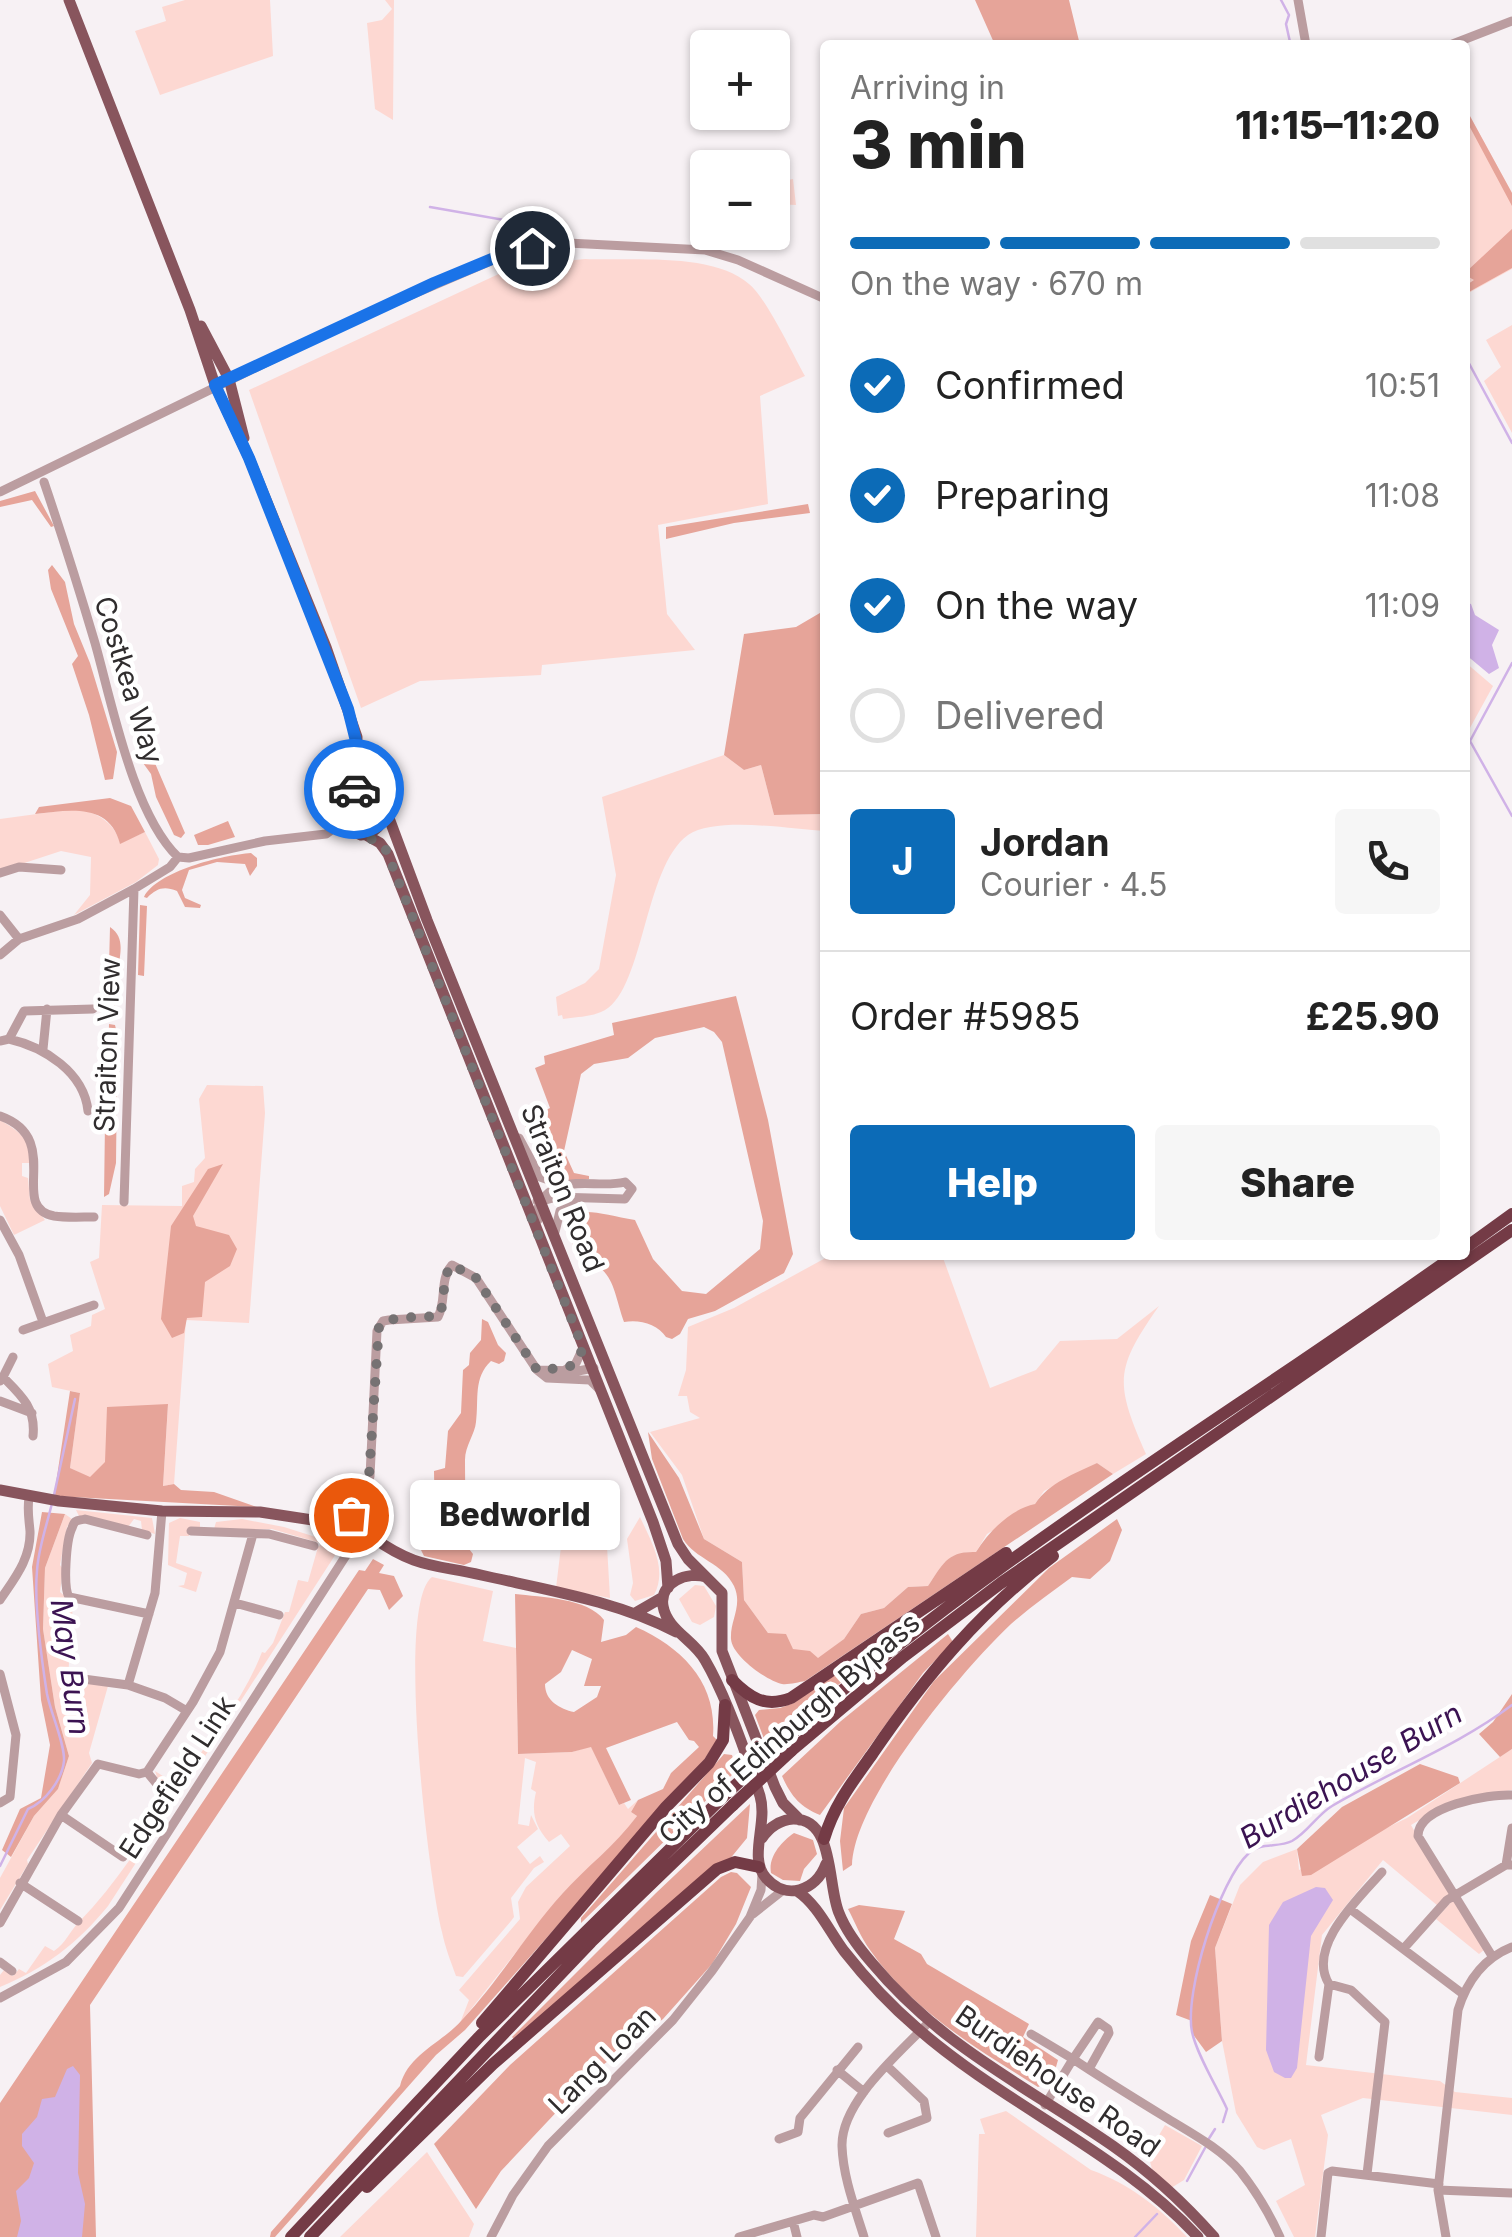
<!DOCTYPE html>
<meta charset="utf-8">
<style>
:root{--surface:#fff;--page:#f6f6f6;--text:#222;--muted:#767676;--line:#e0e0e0;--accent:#0c6bb7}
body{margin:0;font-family:Inter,sans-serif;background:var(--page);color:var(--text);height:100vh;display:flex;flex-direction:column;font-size:38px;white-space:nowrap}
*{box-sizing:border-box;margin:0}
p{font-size:32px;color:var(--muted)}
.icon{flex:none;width:55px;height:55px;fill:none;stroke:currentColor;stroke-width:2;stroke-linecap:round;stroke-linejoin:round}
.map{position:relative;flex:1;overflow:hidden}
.side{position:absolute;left:820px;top:40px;width:650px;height:1220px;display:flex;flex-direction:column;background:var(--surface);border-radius:10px;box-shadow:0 2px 8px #0004}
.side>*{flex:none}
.controls{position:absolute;left:690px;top:30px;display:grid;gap:20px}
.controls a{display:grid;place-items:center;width:100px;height:100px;border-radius:10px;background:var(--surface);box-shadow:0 2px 8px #0004;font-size:50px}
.pin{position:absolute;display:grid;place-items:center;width:85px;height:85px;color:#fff;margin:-42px;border:5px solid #fff;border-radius:50%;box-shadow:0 2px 10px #0007}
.courier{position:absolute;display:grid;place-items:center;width:100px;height:100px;margin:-50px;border:8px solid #1a73e8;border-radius:50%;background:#fff;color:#222;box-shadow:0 2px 12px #0007}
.bubble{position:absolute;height:70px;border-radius:10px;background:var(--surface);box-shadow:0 2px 8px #0004;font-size:32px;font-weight:800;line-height:70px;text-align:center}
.summary em{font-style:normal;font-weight:800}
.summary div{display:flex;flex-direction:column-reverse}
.summary{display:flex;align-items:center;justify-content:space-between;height:170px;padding:0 30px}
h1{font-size:65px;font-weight:800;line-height:75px}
.bar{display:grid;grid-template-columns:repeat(4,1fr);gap:15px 10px;align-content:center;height:120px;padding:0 30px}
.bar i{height:12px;border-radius:8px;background:var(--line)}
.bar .active{background:var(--accent)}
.bar p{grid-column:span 4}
.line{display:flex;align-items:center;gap:25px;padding:0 30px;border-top:2px solid var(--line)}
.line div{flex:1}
.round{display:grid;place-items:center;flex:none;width:105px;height:105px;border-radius:10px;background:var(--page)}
ol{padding:0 30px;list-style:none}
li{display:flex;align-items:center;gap:30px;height:110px}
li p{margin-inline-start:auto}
li .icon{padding:10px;border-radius:50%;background:var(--accent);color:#fff;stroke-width:4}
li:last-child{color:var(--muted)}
li i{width:55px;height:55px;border:5px solid var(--line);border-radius:50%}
.button{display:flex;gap:20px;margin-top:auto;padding:20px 30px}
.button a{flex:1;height:115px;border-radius:10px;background:var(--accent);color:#fff;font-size:40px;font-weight:800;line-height:115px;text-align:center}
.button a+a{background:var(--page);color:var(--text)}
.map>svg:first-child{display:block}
.green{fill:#fdd8d2}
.forest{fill:#e6a499;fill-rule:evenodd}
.water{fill:#d0b2e7}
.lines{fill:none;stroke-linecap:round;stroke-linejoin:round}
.stream{stroke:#d0b2e7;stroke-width:2.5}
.minor{stroke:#bb9da0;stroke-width:9}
.major{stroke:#88555d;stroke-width:11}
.highway{stroke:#743b46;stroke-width:12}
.highway-bridge{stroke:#743b46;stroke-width:12}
.done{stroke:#767273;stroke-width:10;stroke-dasharray:0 18}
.route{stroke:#1a73e8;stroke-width:12}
.labels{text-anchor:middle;stroke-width:9;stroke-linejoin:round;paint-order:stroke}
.street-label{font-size:28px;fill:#302d2e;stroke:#fff}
.water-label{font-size:30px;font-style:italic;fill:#3b1352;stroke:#fff}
</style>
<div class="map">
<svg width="1512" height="2237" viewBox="0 0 1512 2237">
<rect width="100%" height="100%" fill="#f7f1f4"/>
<path class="green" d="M185,0h85l3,56 -113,39 -25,-64 31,-10 -4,-14z
M385,0h9l-1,120 -18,-11 -8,-86 15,-3 10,-11z
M1465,107l47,86v76l-47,26z
M793,179l3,26 -23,-1v-21z
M585,259c46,2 128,-7 164,25 18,15 43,69 56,92l-45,20 8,108 -110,21 9,89 28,36 -153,15 -1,10 -121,6 -59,27 -112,-318 267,-124z
M1512,325v108l-28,-52 17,-14 -15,-27z
M1465,662l28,24 -28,51z
M724,755l20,15 17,-5 13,50 51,-1v17c-34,-2 -109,-15 -137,4 -45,32 -44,161 -87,177 -11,5 -26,5 -38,7l-1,-4 -4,1 -2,-19 29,-14 14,-14 17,-94 -14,-78z
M81,808c19,8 33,14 39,35l25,-11 14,27 -1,6 -22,17 -62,33 16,-20 1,-38 -30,-6 -61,20v-52z
M207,1085l56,1 2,27 -16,210 -63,-3 -12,164 -11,2 5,-81 -78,73 -20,-10 10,-75 -28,-6 -4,-23 25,-13 -3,-16 21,-9 1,-11 13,-6 -15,-47 9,-4 3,-53 80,1v-20l12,-4 1,-13 10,-11 -6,-59z
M0,1120c20,12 30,18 30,43h-8v13l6,2 2,22 15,20 -31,15 -14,-29z
M831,1255h111l48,133 46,-18 24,-29 57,-2 42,-33c-45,64 -44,77 -13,148l-33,20 -16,-11 -53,28 -9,13 -48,30 -11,18c-29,0 -33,12 -48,34l-20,1 -24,21 -23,6 -17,25 -26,20 -25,-10 -25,-16 -24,-33 -2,-38 -38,-23 -22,-64 -32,-43 50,-14 -10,-6 -3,-16h-9l8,-26 2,-43 46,-19z
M76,1510l76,8 3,16 -13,-4 -1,-9 -7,-2 -6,8 -49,-11z
M605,1511l5,87 -54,-10 8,-66z
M65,1514l7,5 -5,8 -7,38 3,4 -3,23 13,11 -5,75 40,8 -19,67 3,10 -65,97 1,4 -28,46v-32l34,-62 24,-27 11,-33 -14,-49 -12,-78 2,-61z
M640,1517c11,24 28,52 14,78l-19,6 -5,-6 3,-12 -6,-44z
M180,1518l20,4v6l-10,-1 -1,9h-9l-4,27 26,9 -6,20 -18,-6 6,-1 3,-12 -19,-8 1,-42z
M242,1519l42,8 38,12 -2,4 -48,-14h-58l2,-7z
M326,1540l15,6 -233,360c-30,37 -64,63 -108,81v-12l4,-5 9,6 6,-7 7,4 19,-27 9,5c12,-8 15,-19 25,-29 37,-38 66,-84 96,-130l-1,-5 -16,-7 -3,-9 14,9 15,-3c28,-41 60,-78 78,-125l3,1 8,-10 12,-31h4l9,-32 10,2 10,-35z
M432,1577l61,14 -10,50 33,7 2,106 54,-2 19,-6 28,59 5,-2 4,6 10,-9 -7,12 6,4 -12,16 -63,62 -102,129 9,-23 -10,-10 61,-71 -2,-17 8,-15 44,-41 -9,-12 -12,8c-14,-16 -18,-29 -13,-50l-5,-3 5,-27 -11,-4 -7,66 11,2 2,-11 7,14 -21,18 13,17 10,-8 4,6 -10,6 -23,30 3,19 -3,4 -48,56 -7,-1c-5,-14 -11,-29 -14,-44 -13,-50 -47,-327 -10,-355z
M695,1585l9,1 12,20 -2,11 -14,8 -8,-3 -13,-23z
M1512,1749v41l-60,11 -41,24 39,70 -12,11 -55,-46 -61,75 -16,130 134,16 15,11 57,6v17l-149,-17 -42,17 7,20 -13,102h-21l-18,-36 29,-16 -14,-46 -27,11 -7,-3 -21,-34 -14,-72 -7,-93 25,-63 23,-23 34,-13 2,21 108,-52z
M1453,1900l31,50 -5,4 -43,-35z
M1006,2111l85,59c37,13 68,37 96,67h-211l3,-103h6l-5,-15z
M1165,2125l37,21 -18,34 -13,8 -19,-19 -4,-15z
M427,2152l47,72 -5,13h-129z"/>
<path class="forest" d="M975,0h94l11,45h-85z
M1465,107l47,86v13l-47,-88z
M1512,229v39l-45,25 -2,-7 9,-6 -7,-4v-5z
M35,491l19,35 -3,1 -19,-27 -32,7v-6z
M808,504l2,9 -76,10 -68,16v-12z
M52,565l13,17 9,42 16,39 27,89 -4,27 -8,1 -16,-65 -17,-51 6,-8 -27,-67 -3,-19z
M825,610v204l-51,1 -13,-50 -17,5 -20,-15 20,-121 52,-7z
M145,740l40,93 -4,5 -7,-3 -18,-38 -5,-23 -13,-18 -1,-11z
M110,798l21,8 14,26 -25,12c-10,-42 -52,-34 -85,-30l4,-7z
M228,821l7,16 -27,8h-10l-4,-10z
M251,853l6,5v8l-7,10 -5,-12 -28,-2 -28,8 -7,20 3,8 16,7 -1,3 -15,-1 -8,-16c-13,-5 -20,-3 -30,7l-3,-1c13,-26 79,-42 107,-44z
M140,905l7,1 -3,70 -6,-1z
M110,927c23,15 0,45 10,65l-6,16 -6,-1z
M736,996l32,124 25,134 -9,19 -69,38 -27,8 -8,15 -8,5 -6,-2c-8,-13 -27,-18 -42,-15 -11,-31 -10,-58 -46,-62 -25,-65 11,-48 57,-40l18,39 29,32 24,3 54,-45 3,-28 -41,-179 -8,-10 -10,-5 -49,11 -27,20 -34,6 -13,10 -17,77 10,22 15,3v3c-17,2 -29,6 -42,-6l-24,-52 27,-13 -15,-40 10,-4 -1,-8 70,-21 -2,-12z
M109,1024l6,1c5,16 -4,36 2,51l-1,87 -7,31 -5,3 1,-75 6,-20 -4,-5z
M223,1164l-30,52 3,10 33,9 8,14 -7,17 -25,16 -3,35 -15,1 -3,15 -12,5 -11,-19 10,-93 37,-57z
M482,1319l6,3 10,23 8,8 -2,8 -5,3 -8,-3c-18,17 -12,38 -15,61 -1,12 -11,24 -11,38 0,30 2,41 -10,71l18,23 -2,8 -7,3 -40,-9 -3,-6c19,-18 13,-54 13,-79l11,-3 3,-37 13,-18 2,-43 6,-5 1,-12 11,-13z
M70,1391l10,2 -10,75 20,9 15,-15 2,-55 61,-3 -5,82 11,-2 7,6 33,2 43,15 -203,-11z
M648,1432l31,46 25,61 38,23 2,38 24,33 18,1 7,15 17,2 8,7 26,-19 17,-25 23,-6 24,-21 20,-1c15,-22 19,-35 48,-34 13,-21 35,-43 59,-48 15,-22 39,-30 62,-41l16,11 -308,207c-6,1 -17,4 -23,3 -15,-3 -50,-28 -51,-45 -1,-19 12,-33 3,-53 -11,-23 -39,-27 -51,-47l-31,-80z
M42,1512l23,2 -20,54 -2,61 12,78 14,49 -11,33 -24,27 -23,41 -9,-7 18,-41 21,-11 9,-53 -9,-45 -9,-133z
M1117,1519l5,11 -12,31 -20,18 -18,-2c-20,15 -42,30 -61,47 -48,45 -157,175 -159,241l-9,6 -3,-30 4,-33 90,-127 115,-113z
M373,1559l11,6 -5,8 15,3 9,20 -14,14 -9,-20 -12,-1 -278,416 6,232h-96v-134l359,-533 6,1z
M515,1594c26,3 73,4 89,26l-3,22 25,-7 10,-8c47,21 81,56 77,109l4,4 -13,20 -239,270 -29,25 -161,182h-5l1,-5 129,-146c8,-32 42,-43 62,-66 37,-39 64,-86 100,-126 24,-27 53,-48 75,-78l-6,-4 7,-12 25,-11 8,-16 28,-26 -5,-6 -5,-1 -12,-18 -71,26 25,52 -12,5 -28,-58 -19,5 -54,2zM572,1650l20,9 -8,27h17l-4,11 -23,15c-14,-3 -29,-11 -29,-28l16,-12z
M948,1634l5,8 -30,31 -103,142c-20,-8 -29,-19 -38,-39l59,-55z
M889,1635l4,5 -127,104 -11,-29 4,-5 21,-2 14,-5z
M1512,1694v55l-12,8 -21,-23 14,-12z
M724,1754l8,1 5,15 -156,153v-5z
M1420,1764l38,13 2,6 -149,92 -9,1 -5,-27 45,-42z
M750,1804l-3,34 -18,22 -214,180 -3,-3 144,-144z
M794,1833l19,7 4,14 -13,15 -4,12 -17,-1 -12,-7c-3,-16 10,-31 23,-40z
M731,1872l6,1 14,14 -15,37 -24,40 -49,55 -68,52 -94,100 -25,38 -42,-65 76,-79 211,-188z
M1210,1895l22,9 -17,44 7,93 -16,11 -14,-19v-12l-16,-6 15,-74z
M859,1905l46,6 -11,28 27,15 6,10 102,60 -6,13 35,23 -6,21 -14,6c-61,-38 -126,-77 -168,-137 -9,-12 -15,-28 -22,-41z"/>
<path class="water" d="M1467,603l4,1 4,11 24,15 -7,15 7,23 -10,6 -24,-20z
M1316,1887l9,1 8,12 -22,36 -14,132 -6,10h-6l-11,-6 -8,-22 3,-125 14,-23z
M73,2066l7,9 -2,98 7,31 -3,33h-65l4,-16 -5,-30 13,-13 5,-15 -12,-17v-12l15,-17 5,-18 13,-2 12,-28z"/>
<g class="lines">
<path class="stream" d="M1281,0l8,15 -3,9 4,18 4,3
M430,207l108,19 10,9
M1465,356l47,87
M1512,663l-42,78 42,75
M54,1495l21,-96
M0,1866l28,-57c17,-7 34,-29 36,-48 1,-17 -13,-47 -17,-67 -5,-32 -13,-92 -10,-123 1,-22 10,-46 15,-68
M1223,2122l4,-13c-10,-22 -30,-54 -35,-77 -8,-39 27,-152 57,-179 12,-11 29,-5 43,-12 15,-8 25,-26 40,-35 59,-35 126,-60 180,-101
M1208,2140l7,-11
M1187,2181l18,-33
M1135,2237l22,-23"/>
<path class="minor" d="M1298,0l8,45
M1450,45l62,-24
M44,482c18,53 35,107 51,161 17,60 38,171 83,214
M0,492l362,-176 150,-64 56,-9 137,7 33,10 87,39
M178,857l11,1 76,-17 61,-7 15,-11
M0,873l19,-6 42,3
M0,915l19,24
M0,955l19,-16 59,-20 56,-30 36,-22 8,-10
M9,1039c35,8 75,33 79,72
M0,1041l9,-2 15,-28 69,-2
M43,1049l4,-40
M0,1116c65,23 7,91 54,100 12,2 27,1 40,1
M519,1138l21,39 23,8
M537,1201c7,0 13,-2 19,-4l69,2 7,-10 -7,-7c-31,8 -74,-14 -89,31l2,7
M124,1202l10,-313
M0,1220l19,35 24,67
M555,1232l5,-21 14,-11
M23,1330l71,-25
M537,1370l41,1 16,-3
M565,1370l11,-7 7,-15
M3,1377l10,-20
M0,1381l3,-4c18,18 33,31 30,59
M0,1401l32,12
M162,1511l-7,82 -27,92 37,13 22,13
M363,1513l7,-37 7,-145 6,-10 6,-1 49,-3c9,-17 1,-37 14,-52l24,13 61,92 10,8 43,2 9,9
M191,1531l78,3 45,12
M147,1535l-62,-16c-8,2 -10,0 -13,9 -6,12 -9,59 -3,69l5,1 75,16
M0,1600c14,-21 31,-41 30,-69 -1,-12 -3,-21 -1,-33
M235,1603l44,12
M0,1674l16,61 -6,62 -10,6
M76,1678l52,7
M147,1772l46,-70 27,-50 33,-118
M61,1815l62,42
M1506,1865l6,-37
M20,1883l58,38
M1350,1909l113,85
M753,1914l29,-23
M0,1923l61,-108 37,-51 41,10 8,-2 9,11 14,9
M1405,1947l42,-47 59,-35h6
M1492,1956l-74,-120c0,-30 70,-42 94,-41
M0,1962l12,9
M1329,1984l22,6 34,32 -18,152
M0,1998l66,-36 53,-54 235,-365
M1031,2034l42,25 -28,46
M1319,2057l10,-73c-23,-37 30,-86 53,-112
M887,2066l37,35 3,17 -39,15
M1089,2069l20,-36 -1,-4 -10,-7 -25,37c30,20 61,39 92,58 26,16 55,31 75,54 16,20 29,42 40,66
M837,2070l27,22
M779,2139l19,-7 2,-14 58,-71
M1438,2190l73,3
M793,2221l4,16
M491,2237l22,-42 35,-49 125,-126 39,-49 38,-54 11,-27 1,-16
M739,2237l75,-22 9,2 95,-34 18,54
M864,2237c-9,-29 -21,-60 -22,-91 -1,-45 58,-93 87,-124
M1321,2237l7,-64 4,-2 107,13
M1446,2237l-8,-47 20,-180c9,-29 26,-52 54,-63"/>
<path class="major" d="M69,0l121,310 25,75 34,73 77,189 31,90 -1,52
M201,326l28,53 15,59
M385,810c-2,15 -9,23 -24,25l-17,-8 -6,-15 5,-15c14,-12 29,-12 40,5l44,118 251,624 10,15 34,34v58l53,136 8,16 17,17
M366,835l14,8 8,11 265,668 13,39 2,27
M0,1490l59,11 103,10 98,1 85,13
M345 1528a15 15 0 1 1 30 0a15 15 0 1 1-30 0Z
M372,1537c44,31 60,27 109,38 66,15 136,26 195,57
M706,1577c-18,-6 -47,5 -43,29 4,24 31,34 42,54 21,36 42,96 55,136 8,27 -12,62 6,82 20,23 50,13 60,-14
M637,1612l26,-15
M762,1838c7,-10 17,-18 31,-19 42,-1 34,66 46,94 7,18 20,35 33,50 71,85 153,122 241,183 37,26 71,57 101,91
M797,1891c21,14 32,40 47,60 22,28 46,54 73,77 89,78 200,122 281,209"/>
<path class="highway" d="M1465,1248l47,-34
M732,1680c18,18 33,28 59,18l215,-145
M788,1737c206,-183 444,-322 667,-482
M791,1751l112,-94 98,-74 511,-353
M824,1839c10,-34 29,-58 49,-86 51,-75 107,-142 180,-197
M482,2023l184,-216 43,-44 14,-23 2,-35
M367,2187l126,-123 224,-195 18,-7 24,5
M291,2237l189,-201 248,-244
M310,2237l281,-295 142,-137"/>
<path class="highway-bridge" d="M728,1792l60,-55
M733,1805l58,-54"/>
</g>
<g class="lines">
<path class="done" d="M351,1515l12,-2 5,-22 11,-165 17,-8 42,-2c10,-15 1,-36 14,-51l24,13 61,92c25,-4 34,6 46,-22l-197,-498c-17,-21 -51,-11 -47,-46l15,-15"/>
<path class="route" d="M354,789l4,-40 -10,-40 -99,-251 -34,-73 219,-102 65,-27 33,-8"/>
</g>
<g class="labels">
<g class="street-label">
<text transform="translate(129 680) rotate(73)" y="10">Costkea Way</text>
<text transform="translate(107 1045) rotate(-88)" y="10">Straiton View</text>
<text transform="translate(563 1188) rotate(68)" y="10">Straiton Road</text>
<text transform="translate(789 1728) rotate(-41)" y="10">City of Edinburgh Bypass</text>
<text transform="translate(177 1777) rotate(-57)" y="10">Edgefield Link</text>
<text transform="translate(602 2060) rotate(-45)" y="10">Lang Loan</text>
<text transform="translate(1058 2081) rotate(35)" y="10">Burdiehouse Road</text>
</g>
<g class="water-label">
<text transform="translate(70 1667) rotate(82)" y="10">May Burn</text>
<text transform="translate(1351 1776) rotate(-31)" y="10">Burdiehouse Burn</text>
</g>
</g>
</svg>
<div class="controls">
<a>+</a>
<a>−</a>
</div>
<div class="pin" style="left:351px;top:1515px;background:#ea580c"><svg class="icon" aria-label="bag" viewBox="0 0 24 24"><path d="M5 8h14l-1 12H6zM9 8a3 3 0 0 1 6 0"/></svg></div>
<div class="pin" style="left:532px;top:248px;background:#1f2937"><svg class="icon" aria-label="home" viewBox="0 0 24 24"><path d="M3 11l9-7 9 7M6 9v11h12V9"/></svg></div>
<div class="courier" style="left:354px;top:789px"><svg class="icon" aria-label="car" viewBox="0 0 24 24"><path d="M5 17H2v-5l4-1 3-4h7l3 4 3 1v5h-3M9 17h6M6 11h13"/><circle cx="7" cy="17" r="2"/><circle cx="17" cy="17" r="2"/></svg></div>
<div class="bubble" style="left:410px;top:1480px;width:210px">Bedworld</div>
<section class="side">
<div class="summary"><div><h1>3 min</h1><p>Arriving in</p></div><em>11:15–11:20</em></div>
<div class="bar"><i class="active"></i><i class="active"></i><i class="active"></i><i></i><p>On the way · 670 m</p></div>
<ol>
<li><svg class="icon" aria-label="check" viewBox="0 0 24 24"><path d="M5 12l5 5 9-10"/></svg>Confirmed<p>10:51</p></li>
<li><svg class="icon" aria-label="check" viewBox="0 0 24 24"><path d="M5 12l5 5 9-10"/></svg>Preparing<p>11:08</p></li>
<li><svg class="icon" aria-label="check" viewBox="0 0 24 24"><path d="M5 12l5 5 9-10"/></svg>On the way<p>11:09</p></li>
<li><i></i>Delivered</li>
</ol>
<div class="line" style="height:180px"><b class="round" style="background:var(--accent);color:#fff">J</b><div><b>Jordan</b><p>Courier · 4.5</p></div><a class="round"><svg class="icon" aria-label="phone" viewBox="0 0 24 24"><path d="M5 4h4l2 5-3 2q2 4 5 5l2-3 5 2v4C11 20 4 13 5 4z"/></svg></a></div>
<div class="line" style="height:130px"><div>Order #5985</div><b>£25.90</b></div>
<div class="button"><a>Help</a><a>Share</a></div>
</section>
</div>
